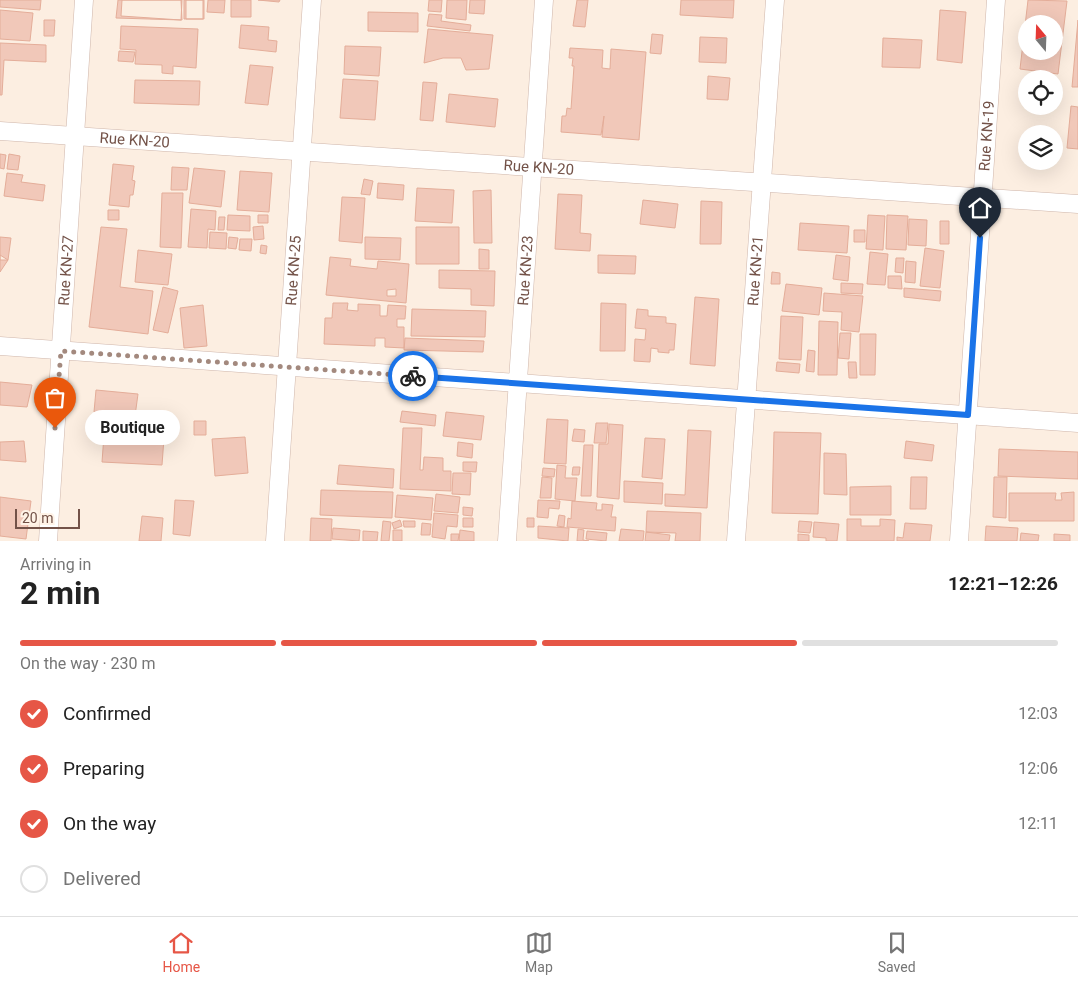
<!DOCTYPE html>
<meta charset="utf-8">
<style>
:root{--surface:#fff;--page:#f6f6f6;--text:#222;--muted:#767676;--line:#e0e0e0;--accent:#e65646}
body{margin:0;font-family:Roboto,sans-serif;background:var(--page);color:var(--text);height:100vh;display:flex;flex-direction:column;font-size:19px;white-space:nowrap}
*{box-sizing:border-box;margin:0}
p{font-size:16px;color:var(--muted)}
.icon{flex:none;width:28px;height:28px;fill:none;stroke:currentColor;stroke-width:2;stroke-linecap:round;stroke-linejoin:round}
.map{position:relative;height:541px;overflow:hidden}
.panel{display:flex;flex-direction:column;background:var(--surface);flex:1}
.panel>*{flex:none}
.needle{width:32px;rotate:341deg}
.tools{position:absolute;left:1018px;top:15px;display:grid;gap:10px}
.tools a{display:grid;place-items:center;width:45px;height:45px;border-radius:50%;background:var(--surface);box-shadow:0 5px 20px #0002;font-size:25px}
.scale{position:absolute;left:15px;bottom:12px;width:65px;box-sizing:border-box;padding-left:5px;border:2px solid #735248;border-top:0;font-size:14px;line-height:18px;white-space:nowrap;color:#735248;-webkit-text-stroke:4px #fff3e7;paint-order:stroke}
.pin{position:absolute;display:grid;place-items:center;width:42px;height:42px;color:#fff;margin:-51px -21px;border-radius:50% 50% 50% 0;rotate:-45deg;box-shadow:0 0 5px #0007}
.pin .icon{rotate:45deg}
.courier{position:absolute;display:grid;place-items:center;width:50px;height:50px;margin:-25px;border:4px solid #1a73e8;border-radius:50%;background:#fff;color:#222;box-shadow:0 1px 6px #0007}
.bubble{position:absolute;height:35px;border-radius:18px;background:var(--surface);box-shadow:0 5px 20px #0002;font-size:16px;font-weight:700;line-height:35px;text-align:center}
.summary em{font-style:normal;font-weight:700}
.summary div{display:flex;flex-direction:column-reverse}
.summary{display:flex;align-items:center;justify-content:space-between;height:85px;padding:0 20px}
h1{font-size:32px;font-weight:700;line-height:38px}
.bar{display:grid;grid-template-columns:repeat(4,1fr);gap:8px 5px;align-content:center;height:60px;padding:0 20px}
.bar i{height:6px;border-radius:4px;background:var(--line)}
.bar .active{background:var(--accent)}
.bar p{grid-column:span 4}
ol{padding:0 20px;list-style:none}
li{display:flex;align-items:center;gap:15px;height:55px}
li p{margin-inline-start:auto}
li .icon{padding:5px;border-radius:50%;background:var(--accent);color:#fff;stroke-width:4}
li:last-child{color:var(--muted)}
li i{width:28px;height:28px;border:2px solid var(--line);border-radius:50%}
.dock{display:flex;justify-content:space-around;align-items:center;height:70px;border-top:1px solid var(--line);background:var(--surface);font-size:14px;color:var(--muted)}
.dock a{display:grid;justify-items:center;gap:2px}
.dock .active{color:var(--accent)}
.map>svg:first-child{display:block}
.building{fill:#f1c8b9;stroke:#e4ad99;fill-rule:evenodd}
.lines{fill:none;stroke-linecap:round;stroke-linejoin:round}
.street-casing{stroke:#cfb6ab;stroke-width:19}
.street{stroke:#fff;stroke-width:18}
.done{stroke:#a3897e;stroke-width:5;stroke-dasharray:0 9}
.route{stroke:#1a73e8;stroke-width:6}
.labels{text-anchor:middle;stroke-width:4.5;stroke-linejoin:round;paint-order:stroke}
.street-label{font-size:15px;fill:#735248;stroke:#fff3e7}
</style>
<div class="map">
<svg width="1078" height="541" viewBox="0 0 1078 541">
<rect width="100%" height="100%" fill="#fceee1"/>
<path class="building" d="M0,0h41l-1,10 -40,-3z
M118,0h63l1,20 -66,-2z
M122,0h60l-1,20 -60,-4z
M184,0h20v19h-20z
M186,0h17v19h-17z
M208,0h17l-1,13 -17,-1z
M231,0h20v17h-20z
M258,0h22l-1,2z
M429,0h13l-1,12 -13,-1z
M447,0h20l-1,20 -20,-2z
M470,0h15l-1,14 -15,-1z
M577,0h11l-3,27 -12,-1z
M681,0h53l-1,18 -53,-3z
M1028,0l39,1 -9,73 -38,-5zM1026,24h28v27h-28z
M0,10l33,3 -3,28 -30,-2z
M940,10l26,2 -4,51 -25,-3z
M368,12l50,1v19l-50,-1z
M429,14l13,1 -1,6 30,4 -1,6 -43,-5z
M44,20h11l-1,16h-10z
M1078,20v67h-6z
M241,25l28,2 -1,13 9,1 -1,11 -37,-4z
M121,26l77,3 -2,39 -23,-2v8l-11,-1v-8l-27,-1 1,-14 -16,-1z
M428,29l65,6 -4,34 -23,1 -5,-12h-18l-19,5z
M652,34l11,1 -2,19 -11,-1z
M700,37l27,1 -1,25 -27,-1z
M883,38l39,2 -2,28 -38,-1z
M0,43l46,2v17l-42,-2 -2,35h-2z
M345,46l36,1 -2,29 -35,-2z
M570,48l33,2 -1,18 8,1 1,-20 35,3 -7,88 -37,-3 2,-21 -3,19 -40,-3 1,-16h4l1,-8 4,1 3,-43h-2l1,-8h-4z
M119,51l16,1 -2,10 -15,-1z
M250,65l23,2 -5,38 -23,-2z
M708,76l22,2 -2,22 -21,-1z
M343,79l35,2 -3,39 -35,-2z
M135,80l65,1 -1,24 -65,-2z
M423,82l14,1 -4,38 -13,-1z
M449,94l49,5 -3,28 -49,-5z
M1071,106l7,1v42l-11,-1z
M0,154l6,1 -2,14 -4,-1z
M9,154l11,2 -2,14 -11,-1z
M113,164l21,2 -2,14 3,1 -2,14h-3l-1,12 -20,-2z
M172,167l17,1 -2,22h-16z
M194,168l31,3 -4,36 -32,-4z
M240,171l32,2 -3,39 -32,-2z
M7,173l16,2 -2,7 24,3 -2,16 -39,-5z
M364,179l9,2 -3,14 -9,-1z
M378,183l26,2 -1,15 -26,-2z
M417,188l37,2 -2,33 -37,-2z
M491,190l1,53h-18l-1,-52z
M162,193h21l-2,55 -21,-1z
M558,194l24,1 -2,38 11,1 -1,17 -35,-2z
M342,197l23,1 -3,45 -23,-2z
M643,200l35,4 -3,24 -35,-4z
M701,201l21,1 -1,42h-21z
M191,209l25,2 -1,19 -7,-1 -1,19 -19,-1z
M108,210h11v10h-11z
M228,215l22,1v15l-23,-1z
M258,215h10v8h-10z
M868,215l17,1 -2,34 -17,-1z
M887,215l21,1 -2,34 -20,-1z
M219,217h6l-1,13h-6z
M909,219l18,1 -1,26 -18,-1z
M940,221h9v23h-9z
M800,223l49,3 -2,27 -49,-3z
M263,226l1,13 -10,1 -1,-13z
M101,227l26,2 -7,58 33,4 -5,43 -59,-7z
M416,227h43v37h-43z
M854,230h11v12h-11z
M210,232l17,1 -1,16 -17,-1z
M0,237l11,1 -3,22h-8z
M229,237l9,1 -2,11 -8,-1z
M365,237l36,1 -1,22 -35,-1z
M240,239h12l-1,12 -12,-1z
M261,245l6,1 -1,8 -6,-1z
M925,248l19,3 -4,37 -20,-2z
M479,249l10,1v19h-10z
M138,250l34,4 -4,31 -33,-3z
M870,252l18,2 -3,31 -18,-1z
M0,255l8,5 -8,12z
M598,255l38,1 -1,18 -37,-1z
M836,255l14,2 -2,24 -15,-2z
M330,257l21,2 -1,7 27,3 1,-8 31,3 -3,39 -80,-8zM396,289v7h-9v-6z
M896,258h8l-1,15 -8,-1z
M906,261l10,1 -1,21 -10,-1z
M439,270l56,1 -1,35 -23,-1v-16l-32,-1z
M772,272l8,1v11h-9z
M888,276h13l1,13 -14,-1z
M841,283l22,1 -1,10 -21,-1z
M786,284l36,4 -3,27 -37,-4z
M163,287l15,4 -10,42 -15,-3z
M904,288l37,3 -1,10 -36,-4z
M824,293l39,3 -4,36 -18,-2 1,-18 -19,-1z
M695,297l24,2 -4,67 -25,-2z
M333,303h15l-1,7 11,1v-7l22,1v11h7l1,-11 18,1 -1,13h-8v8h7v21l-19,-1v-9h-10v8l-51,-2 1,-26h7z
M601,303l25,1 -1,47h-25z
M203,305l4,41 -23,2 -4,-40z
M412,309l74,2 -1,26 -74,-1z
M637,309l11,1v6l18,1v6l10,1 -2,26h-5v3l-11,-1v-3l-7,-1 -1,14 -16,-1 1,-22 10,1 1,-11 -11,-1z
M781,316l22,1 -2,43 -22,-1z
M819,321l19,1 -1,53h-19z
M840,333h11l-2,26 -11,-1z
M860,334h16l-1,41h-15z
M405,338l79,3 -1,11 -79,-2z
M808,350l7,1 -1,21 -8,-1z
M777,362l23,2 -1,9 -23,-2z
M848,362h8l1,16h-8z
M0,382l32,3 -5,22 -27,-2z
M96,390l42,4 -3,22 -41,-4z
M402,411l34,4 -1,11 -35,-4z
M446,412l38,4 -3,24 -38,-4z
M547,419l21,1 -2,44 -22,-1z
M194,421h12v14h-12z
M596,423h12l-2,20h-12z
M609,424l14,1 -4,74 -22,-2 2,-53h9z
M403,428h19l-2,42h3l1,-13 19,1v13h8v20l-51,-2z
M574,429l11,1 -1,12 -12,-1z
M688,430l23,1 -4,77 -42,-2v-12l20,1z
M774,432l47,1 -3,81 -46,-1z
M104,435l60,3 -2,27 -60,-3z
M245,437l3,36 -33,3 -3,-37z
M645,438l20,1 -3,40 -20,-2z
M24,441l2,21 -26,-2v-18z
M906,441l28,4 -2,16 -28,-3z
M458,442l15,2 -1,14 -15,-2z
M584,445h9l-2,51h-10z
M999,449l79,3v27l-80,-3z
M824,453l22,1 1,41 -23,-1z
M463,462h14l-1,10 -13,-1z
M339,465l55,4 -1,19 -56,-4z
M557,465l9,1 -1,12h12l-2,23 -20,-2z
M573,467h7l-1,8h-7z
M543,468l12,1 -1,8 -12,-1z
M453,473h18l-1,22 -18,-1z
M542,477l10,1 -1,20h-11z
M911,477h16l-1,32h-16z
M994,477h13l-1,41 -13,-1z
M624,481l39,2 -1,21 -38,-2z
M891,486v29h-41v-28z
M321,490l72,2 -1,26 -72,-3z
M1074,492v29h-65v-28h47l-1,7h7l-1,-7z
M436,494l24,3 -2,16 -24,-2z
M397,495l36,3 -2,22 -36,-3z
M0,497l31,4 -5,38 -26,-3z
M175,500l19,1 -4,35 -17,-2z
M538,500l22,1 -1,8 -10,-1 -1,10 -11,-1z
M572,501l25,2 -1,7h6v-6l11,1 -2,12h5l-1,14 -48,-4 1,-9 3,1z
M463,507l10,1 -1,8 -9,-1z
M647,511l54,2 -1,28h-25l1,-8 -30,-1z
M434,513l24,2 -1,12 -10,-1 -2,13 -13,-2z
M559,515l6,1 -1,11 -7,-1z
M142,516l21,2 -2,23h-22z
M311,518l21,1 -1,22h-21z
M463,518h10v9h-10z
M527,518h7v9h-7z
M847,519h14v7h19v-7l15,1 -1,21h-47z
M400,520l2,6 -8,3 -2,-6z
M383,521l8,1 -2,19h-8z
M403,521h12v6h-11z
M799,521l13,1 -2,11 -12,-1z
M814,522l25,2 -2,17h-11v-3l-13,-1z
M422,523l9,1 -1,11h-9z
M905,523l27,2 -2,16h-33v-4l6,1z
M538,526l31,2 -1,13 -30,-3z
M986,526l32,2 -1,13h-32z
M333,528l27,2 -1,11 -27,-2z
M578,529l6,1 -1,10 6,1h-12z
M621,529l23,2 -1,10h-24z
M393,530h9v11h-9z
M460,530l14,2v9h-15z
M363,531l15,1 -1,9h-14z
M587,531l20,2 -1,8 -20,-2z
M646,532l24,3 -1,6h-24z
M1021,533l18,2 -1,6h-18z
M451,534h8l-1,7h-7z
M798,534l11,1v6h-11z
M1054,534l16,1v6h-16z"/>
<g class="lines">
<defs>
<g id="street">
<path id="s1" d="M0,131l1078,73"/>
<path d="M0,346l1078,77"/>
<path id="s2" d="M48,541l36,-541"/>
<path id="s3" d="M275,541l37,-541"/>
<path id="s4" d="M507,541l37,-541"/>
<path id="s5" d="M736,541l39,-541"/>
<path id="s6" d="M959,541l37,-541"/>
</g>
</defs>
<use href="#street" class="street-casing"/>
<use href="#street" class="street"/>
</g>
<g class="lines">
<path class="done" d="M55,428l6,-77 352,25"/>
<path class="route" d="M413,376l555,39 12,-177"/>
</g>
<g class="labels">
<g class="street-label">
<text dy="5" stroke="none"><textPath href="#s6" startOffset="406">Rue KN-19</textPath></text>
<text dy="5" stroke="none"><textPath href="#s1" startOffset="135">Rue KN-20</textPath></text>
<text dy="5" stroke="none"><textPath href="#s1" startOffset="540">Rue KN-20</textPath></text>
<text dy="5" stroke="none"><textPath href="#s2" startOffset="271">Rue KN-27</textPath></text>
<text dy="5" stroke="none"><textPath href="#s5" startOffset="271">Rue KN-21</textPath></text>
<text dy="5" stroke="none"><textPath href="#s3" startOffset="271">Rue KN-25</textPath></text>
<text dy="5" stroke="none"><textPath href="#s4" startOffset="271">Rue KN-23</textPath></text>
</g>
</g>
</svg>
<div class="tools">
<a><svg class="needle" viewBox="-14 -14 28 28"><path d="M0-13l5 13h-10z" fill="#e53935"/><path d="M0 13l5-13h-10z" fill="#767676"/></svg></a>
<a><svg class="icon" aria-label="locate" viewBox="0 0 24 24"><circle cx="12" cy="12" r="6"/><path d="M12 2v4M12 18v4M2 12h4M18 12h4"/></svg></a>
<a><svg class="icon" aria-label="layers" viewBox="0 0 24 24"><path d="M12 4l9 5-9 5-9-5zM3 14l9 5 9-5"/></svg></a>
</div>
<div class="scale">20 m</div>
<div class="pin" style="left:55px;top:428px;background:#ea580c"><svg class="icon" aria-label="bag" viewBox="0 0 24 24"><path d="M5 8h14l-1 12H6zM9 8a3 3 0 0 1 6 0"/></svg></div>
<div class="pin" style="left:980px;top:238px;background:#1f2937"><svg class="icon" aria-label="home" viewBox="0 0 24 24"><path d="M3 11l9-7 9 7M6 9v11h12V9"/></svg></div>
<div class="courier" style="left:413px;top:376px"><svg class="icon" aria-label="bike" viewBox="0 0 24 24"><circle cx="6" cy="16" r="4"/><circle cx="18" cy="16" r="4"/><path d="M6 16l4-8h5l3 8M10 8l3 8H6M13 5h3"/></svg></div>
<div class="bubble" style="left:85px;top:410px;width:95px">Boutique</div>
</div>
<section class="panel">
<div class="summary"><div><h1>2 min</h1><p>Arriving in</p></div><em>12:21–12:26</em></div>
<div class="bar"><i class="active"></i><i class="active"></i><i class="active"></i><i></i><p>On the way · 230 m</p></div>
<ol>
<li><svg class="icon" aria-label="check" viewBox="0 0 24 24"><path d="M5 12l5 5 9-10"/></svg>Confirmed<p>12:03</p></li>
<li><svg class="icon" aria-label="check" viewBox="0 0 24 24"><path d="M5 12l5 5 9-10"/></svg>Preparing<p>12:06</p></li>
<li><svg class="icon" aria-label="check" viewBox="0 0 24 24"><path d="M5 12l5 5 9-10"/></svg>On the way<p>12:11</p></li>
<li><i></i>Delivered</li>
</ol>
</section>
<nav class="dock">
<a class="active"><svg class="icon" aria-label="home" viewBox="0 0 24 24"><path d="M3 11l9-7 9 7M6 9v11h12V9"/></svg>Home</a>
<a><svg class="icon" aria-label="map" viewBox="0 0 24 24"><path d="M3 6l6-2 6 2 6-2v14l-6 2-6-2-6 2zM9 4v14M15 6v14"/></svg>Map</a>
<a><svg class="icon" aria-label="saved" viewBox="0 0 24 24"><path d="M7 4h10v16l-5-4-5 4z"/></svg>Saved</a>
</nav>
